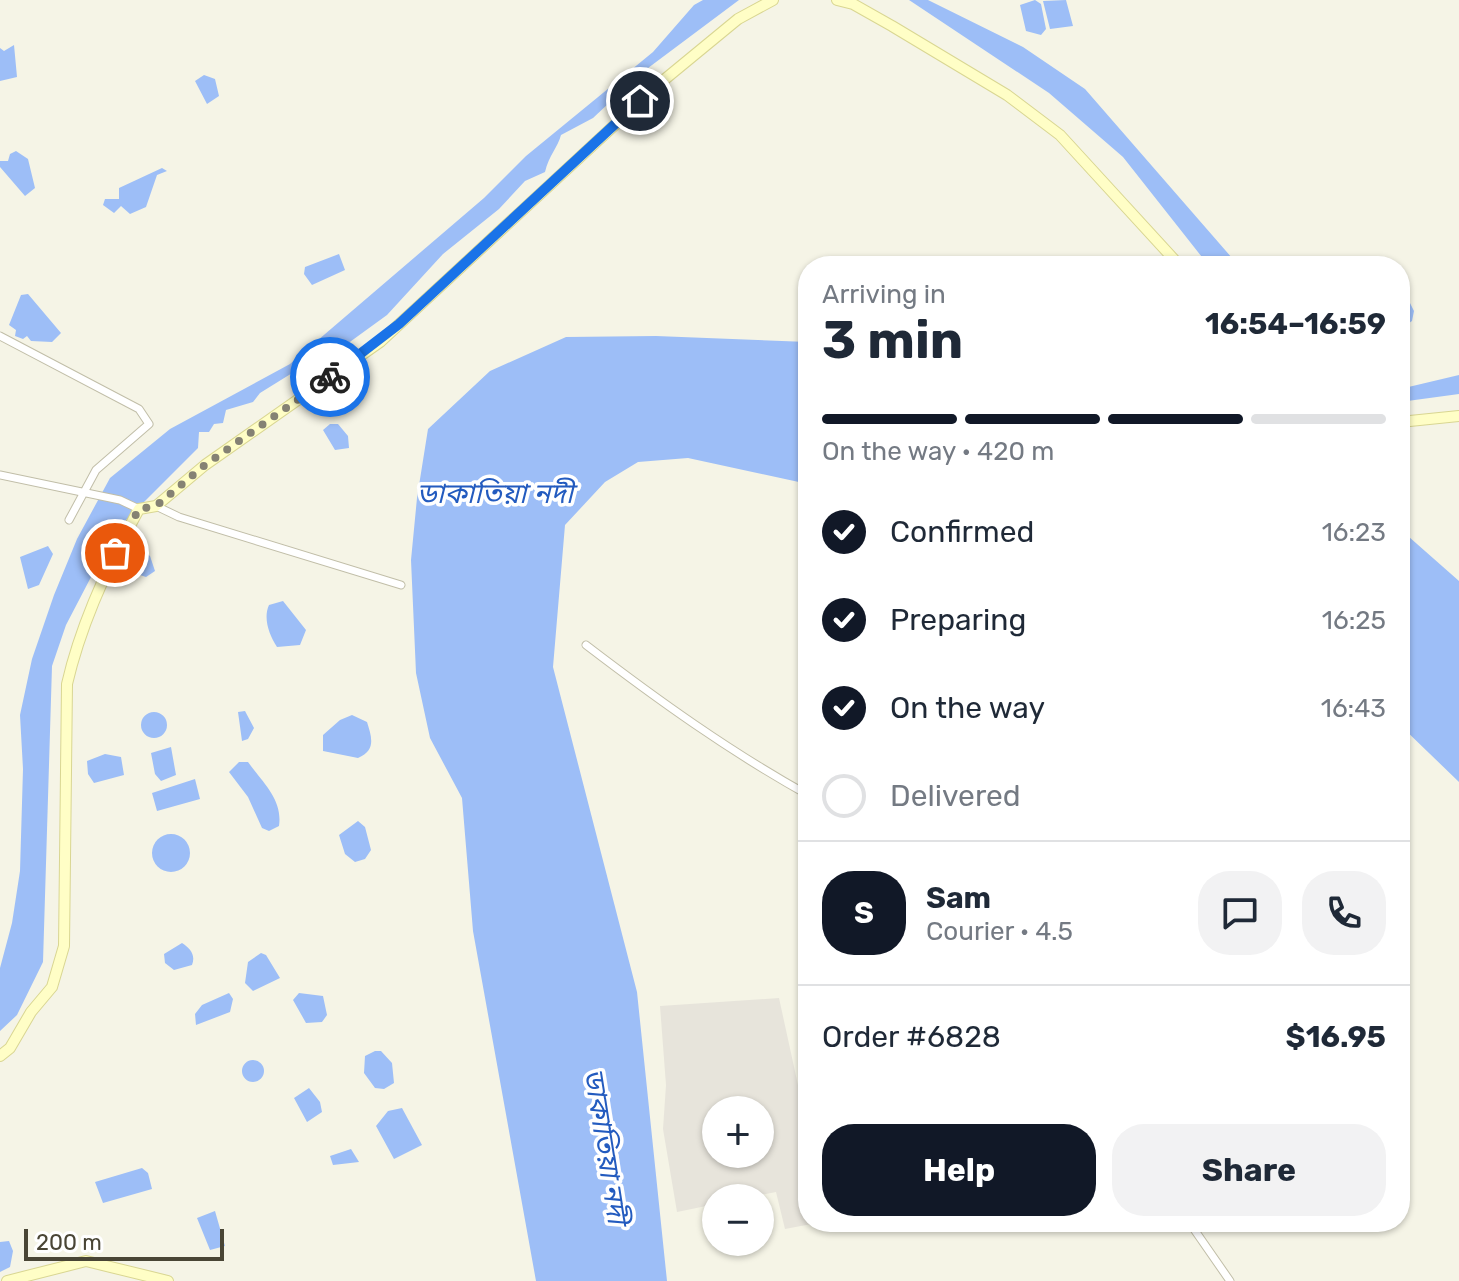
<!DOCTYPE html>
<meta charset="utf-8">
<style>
:root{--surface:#fff;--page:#f2f2f3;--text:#1f2937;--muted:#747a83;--line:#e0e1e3;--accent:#111827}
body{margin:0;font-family:Rubik,"Noto Sans Bengali",sans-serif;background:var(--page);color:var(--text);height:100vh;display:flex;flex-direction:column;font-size:30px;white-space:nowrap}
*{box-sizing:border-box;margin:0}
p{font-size:26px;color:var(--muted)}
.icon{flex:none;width:44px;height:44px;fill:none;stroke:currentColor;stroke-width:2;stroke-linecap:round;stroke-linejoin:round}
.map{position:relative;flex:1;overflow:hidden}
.drawer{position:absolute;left:798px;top:256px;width:612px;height:976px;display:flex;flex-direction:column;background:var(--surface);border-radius:32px;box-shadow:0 2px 6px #0004}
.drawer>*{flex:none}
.buttons{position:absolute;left:702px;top:1096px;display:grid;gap:16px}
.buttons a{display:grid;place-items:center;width:72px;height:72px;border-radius:50%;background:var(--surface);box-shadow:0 2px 6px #0004;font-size:40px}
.scale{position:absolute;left:24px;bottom:20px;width:200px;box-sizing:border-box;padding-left:8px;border:4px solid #494535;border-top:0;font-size:22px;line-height:28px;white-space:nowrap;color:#494535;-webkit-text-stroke:6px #fff;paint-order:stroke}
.pin{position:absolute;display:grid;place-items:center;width:68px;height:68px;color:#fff;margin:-34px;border:4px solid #fff;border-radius:50%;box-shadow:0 2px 8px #0007}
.courier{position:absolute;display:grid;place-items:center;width:80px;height:80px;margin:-40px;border:6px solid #1a73e8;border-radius:50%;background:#fff;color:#222;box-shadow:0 2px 10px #0007}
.head em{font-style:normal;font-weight:700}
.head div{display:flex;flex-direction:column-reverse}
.head{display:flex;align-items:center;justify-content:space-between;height:136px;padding:0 24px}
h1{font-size:52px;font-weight:700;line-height:60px}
.bar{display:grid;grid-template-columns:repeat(4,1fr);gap:12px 8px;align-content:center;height:96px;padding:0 24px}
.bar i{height:10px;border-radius:6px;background:var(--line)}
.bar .on{background:var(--accent)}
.bar p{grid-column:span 4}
.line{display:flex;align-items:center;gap:20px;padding:0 24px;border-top:2px solid var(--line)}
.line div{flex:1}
.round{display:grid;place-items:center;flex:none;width:84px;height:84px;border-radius:32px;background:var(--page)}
ol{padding:0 24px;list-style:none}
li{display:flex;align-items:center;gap:24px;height:88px}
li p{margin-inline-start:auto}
li .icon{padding:8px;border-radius:50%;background:var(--accent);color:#fff;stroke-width:4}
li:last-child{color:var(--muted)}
li i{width:44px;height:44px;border:4px solid var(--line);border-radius:50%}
.cta{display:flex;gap:16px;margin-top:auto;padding:16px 24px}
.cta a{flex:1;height:92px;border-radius:32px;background:var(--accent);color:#fff;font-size:32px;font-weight:700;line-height:92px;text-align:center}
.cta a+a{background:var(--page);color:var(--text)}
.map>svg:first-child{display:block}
.industrial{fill:#e7e4db;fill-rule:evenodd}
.water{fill:#9dbef7}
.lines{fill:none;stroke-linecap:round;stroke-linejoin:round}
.street-casing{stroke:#c1bea8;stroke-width:9}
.secondary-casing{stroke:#d9d692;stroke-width:12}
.street{stroke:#fff;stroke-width:7}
.secondary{stroke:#fffec6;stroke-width:10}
.done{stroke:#858273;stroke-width:8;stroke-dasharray:0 14.4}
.route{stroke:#1a73e8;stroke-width:10}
.labels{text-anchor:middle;stroke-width:7;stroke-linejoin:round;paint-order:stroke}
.water-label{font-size:28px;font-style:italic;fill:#235bbf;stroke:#fff}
</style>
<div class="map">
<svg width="1459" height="1281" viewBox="0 0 1459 1281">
<rect width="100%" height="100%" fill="#f5f4e6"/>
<path class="industrial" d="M779,998l29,133v91h14l-37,7 -9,-37 -31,6h-29v6l-39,8 -14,-83 3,-44 -6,-79zM716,1110h44v44h-44z"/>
<path class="water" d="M703,0h36l-99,74 -47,44 -32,17c-3,12 -12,20 -16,37l-20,9 -26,28 -56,45 -56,61 -51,37 -18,5 -58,36 -7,9 -27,8 -3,13 -9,1 -5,8h-10l-1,16 -83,83 -49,94 -14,41 -9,296 -26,53 -17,16v-63l12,-45 8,-52 3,-102 -3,-54 12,-56 22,-64 23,-56 33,-61 60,-49 120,-65 194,-166 42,-42 127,-104 41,-47z
M909,0h19l95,47 62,42 154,177h-30l-86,-109 -74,-64z
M1035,0l6,4 5,25 -5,6 -15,-4 -6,-26z
M1066,0l7,26 -23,3 -7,-28z
M14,45l3,32 -17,4v-33l4,3z
M204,75l11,4 4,17 -12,8 -12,-23z
M16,151l12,8 7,29 -10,8 -25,-29v-6h8l2,-7z
M162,168l5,3 -10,4 -11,32 -16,7 -9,-8 -7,7 -11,-8 2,-6h14v-11z
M339,254l6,16 -33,15 -8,-11 1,-7z
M28,294l33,39 -9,9 -21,-1 -4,-5 -4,3 -8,-3 1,-6 -7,-5 12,-30z
M1402,296l5,1 7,14 -2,10 -6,4 -6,-5z
M656,336l152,6v142l-120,-26 -50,4 -33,20 -40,43 -12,142 84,325 30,289h-131l-63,-350 -11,-133 -32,-60 -14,-65 -5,-113 6,-62 11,-69 62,-58 76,-34z
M1459,375v19l-59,8v-13z
M330,424h8l10,12 1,12 -14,2 -12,-20z
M1400,529l59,52v201l-59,-57z
M48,546l5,8 -14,31 -11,4 -8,-32z
M141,549l9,7 5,15 -9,6 -6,-2 -6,-15z
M283,601l23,29 -6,15 -23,2c-8,-12 -14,-29 -8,-42z
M245,711l9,17 -6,11 -6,2 -4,-29z
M141 725a13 13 0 1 1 26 0a13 13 0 1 1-26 0Z
M352,715l15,7c5,16 9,28 -9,36l-35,-7v-16l17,-15z
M171,747l5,28 -15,6 -6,-7 -4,-21z
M105,754l16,3 3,18 -30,8 -6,-9 -1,-13z
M239,762h9c14,20 35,37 31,64l-10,5 -7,-3 -14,-31 -19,-25z
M195,779l5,20 -43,12 -5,-18z
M358,821l7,6 6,23 -6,9 -10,3 -10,-8 -6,-19z
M152 853a19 19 0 1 1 38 0a19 19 0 1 1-38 0Z
M182,943c8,5 14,12 10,22l-18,5 -9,-7 -1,-9z
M261,953l5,2 14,23 -27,13 -8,-8 3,-21z
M229,993l4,6 -3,13 -34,13 -1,-11 7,-9z
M299,993l24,3 4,19 -5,7 -16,1 -13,-23z
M375,1051h6l11,12 2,20 -10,6 -9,-1 -11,-15 1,-17z
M242 1071a11 11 0 1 1 22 0a11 11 0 1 1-22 0Z
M309,1088l11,14 2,10 -15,10 -13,-24z
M402,1108l20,37 -28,14 -18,-33 12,-15z
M351,1149l8,13 -26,3 -3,-9z
M142,1168l6,5 4,16 -49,14 -8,-21z
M215,1211l10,35 -15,4 -13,-32z
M9,1241l4,10 -3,16 -10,5v-30z"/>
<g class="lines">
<defs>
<path id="street" d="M0,336l139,73 10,15 -53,46 -27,50
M0,475l120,25 19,9
M156,506l23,11 222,68
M586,645c72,55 143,106 222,150
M1189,1222l41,59"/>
<path id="secondary" d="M837,0l16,4 39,22 115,69 53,40 120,131
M1400,422l59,-6
M0,1056l10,-8 21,-36 21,-25 12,-41 3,-262c14,-61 42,-121 72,-175l17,-3 49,-41 175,-123 279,-258 79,-65 35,-19
M7,1281l79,-20 82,20"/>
</defs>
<use href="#street" class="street-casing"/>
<use href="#secondary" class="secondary-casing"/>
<use href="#street" class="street"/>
<use href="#secondary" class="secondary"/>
</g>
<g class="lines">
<path class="done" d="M115,553l24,-44 17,-3 49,-41 125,-88"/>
<path class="route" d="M330,377l69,-53 241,-223"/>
</g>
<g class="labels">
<g class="water-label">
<text x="495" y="503">ডাকাতিয়া নদী</text>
<text transform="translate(606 1146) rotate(81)" y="10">ডাকাতিয়া নদী</text>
</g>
</g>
</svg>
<div class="buttons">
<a>+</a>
<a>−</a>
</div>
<div class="scale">200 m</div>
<div class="pin" style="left:115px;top:553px;background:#ea580c"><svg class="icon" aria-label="bag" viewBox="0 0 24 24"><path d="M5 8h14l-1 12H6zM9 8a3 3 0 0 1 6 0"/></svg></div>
<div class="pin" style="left:640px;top:101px;background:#1f2937"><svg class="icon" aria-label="home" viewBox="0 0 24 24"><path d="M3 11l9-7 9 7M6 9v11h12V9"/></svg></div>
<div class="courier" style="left:330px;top:377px"><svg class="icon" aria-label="bike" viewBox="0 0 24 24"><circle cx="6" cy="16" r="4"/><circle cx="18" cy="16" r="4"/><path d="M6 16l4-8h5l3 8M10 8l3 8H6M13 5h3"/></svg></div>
<section class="drawer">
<div class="head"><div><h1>3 min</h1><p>Arriving in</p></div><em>16:54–16:59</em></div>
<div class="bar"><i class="on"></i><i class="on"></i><i class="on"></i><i></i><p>On the way · 420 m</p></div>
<ol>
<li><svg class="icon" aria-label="check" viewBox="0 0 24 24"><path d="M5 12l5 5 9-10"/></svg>Confirmed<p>16:23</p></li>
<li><svg class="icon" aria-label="check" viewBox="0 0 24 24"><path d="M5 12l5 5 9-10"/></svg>Preparing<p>16:25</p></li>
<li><svg class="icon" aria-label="check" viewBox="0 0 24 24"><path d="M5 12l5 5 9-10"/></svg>On the way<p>16:43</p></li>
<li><i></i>Delivered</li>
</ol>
<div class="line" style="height:144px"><b class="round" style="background:var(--accent);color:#fff">S</b><div><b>Sam</b><p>Courier · 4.5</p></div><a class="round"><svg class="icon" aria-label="chat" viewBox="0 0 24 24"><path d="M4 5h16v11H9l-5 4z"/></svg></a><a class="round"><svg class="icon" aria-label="phone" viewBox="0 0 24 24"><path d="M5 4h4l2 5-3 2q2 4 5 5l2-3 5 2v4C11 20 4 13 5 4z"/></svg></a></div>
<div class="line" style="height:104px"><div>Order #6828</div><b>$16.95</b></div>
<div class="cta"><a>Help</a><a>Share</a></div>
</section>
</div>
